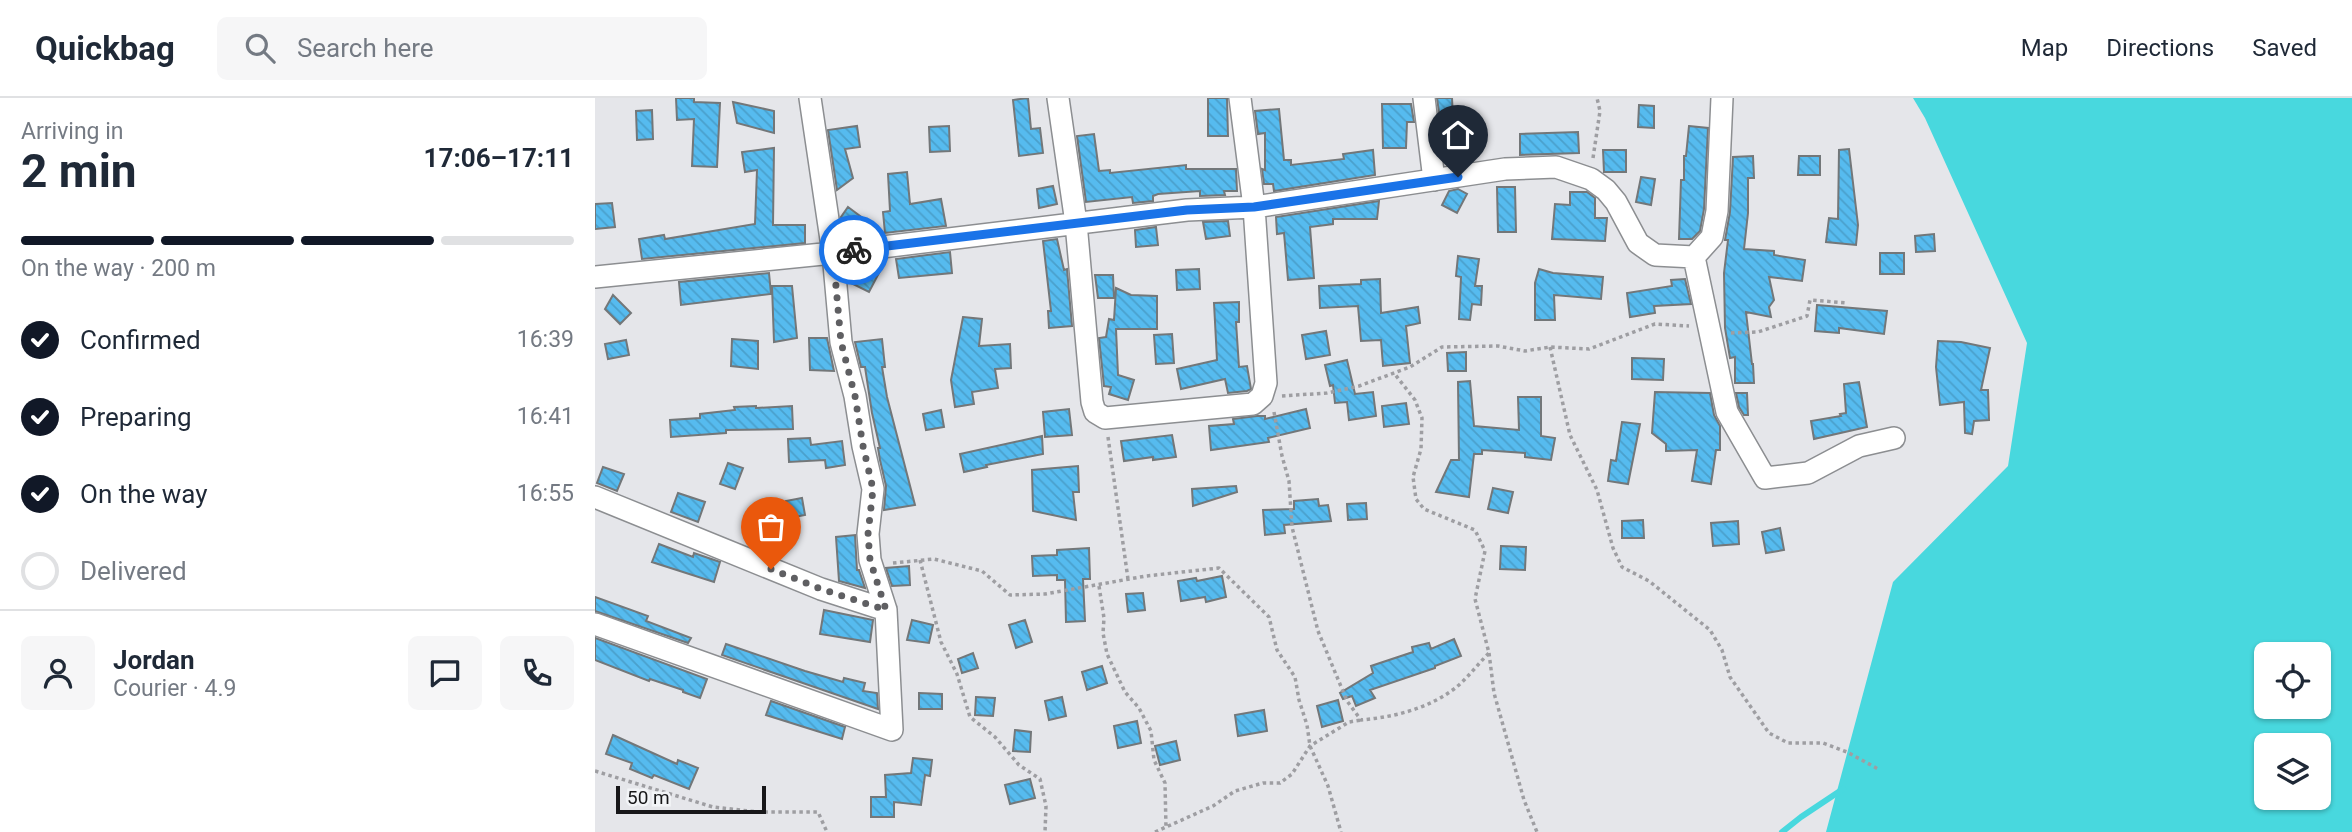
<!DOCTYPE html>
<meta charset="utf-8">
<style>
:root{--surface:#fff;--page:#f6f6f7;--text:#1f2937;--muted:#747a83;--line:#e0e1e3;--accent:#111827}
body{margin:0;font-family:Roboto,sans-serif;background:var(--page);color:var(--text);height:100vh;display:flex;flex-direction:column;font-size:26px;white-space:nowrap}
*{box-sizing:border-box;margin:0}
p{font-size:23px;color:var(--muted)}
.icon{flex:none;width:38px;height:38px;fill:none;stroke:currentColor;stroke-width:2;stroke-linecap:round;stroke-linejoin:round}
.map{position:relative;flex:1;overflow:hidden}
.drawer{display:flex;flex-direction:column;background:var(--surface);width:595px}
.drawer>*{flex:none}
.tools{position:absolute;left:1659px;top:544px;display:grid;gap:14px}
.tools a{display:grid;place-items:center;width:77px;height:77px;border-radius:10px;background:var(--surface);box-shadow:0 2px 5px #0004;font-size:35px}
.scale{position:absolute;left:21px;bottom:18px;width:150px;box-sizing:border-box;padding-left:7px;border:4px solid #171719;border-top:0;font-size:19px;line-height:24px;white-space:nowrap;color:#171719;-webkit-text-stroke:5px #f2f4f7;paint-order:stroke}
.pin{position:absolute;display:grid;place-items:center;width:60px;height:60px;color:#fff;margin:-72px -30px;border-radius:50% 50% 50% 0;rotate:-45deg;box-shadow:0 0 7px #0007}
.pin .icon{rotate:45deg}
.courier{position:absolute;display:grid;place-items:center;width:70px;height:70px;margin:-35px;border:5px solid #1a73e8;border-radius:50%;background:#fff;color:#222;box-shadow:0 2px 9px #0007}
.head em{font-style:normal;font-weight:700}
.head div{display:flex;flex-direction:column-reverse}
.head{display:flex;align-items:center;justify-content:space-between;height:119px;padding:0 21px}
h1{font-size:46px;font-weight:700;line-height:52px}
.bar{display:grid;grid-template-columns:repeat(4,1fr);gap:10px 7px;align-content:center;height:84px;padding:0 21px}
.bar i{height:9px;border-radius:5px;background:var(--line)}
.bar .on{background:var(--accent)}
.bar p{grid-column:span 4}
.line{display:flex;align-items:center;gap:18px;padding:0 21px;border-top:2px solid var(--line)}
.line div{flex:1}
.round{display:grid;place-items:center;flex:none;width:74px;height:74px;border-radius:10px;background:var(--page)}
ol{padding:0 21px;list-style:none}
li{display:flex;align-items:center;gap:21px;height:77px}
li p{margin-inline-start:auto}
li .icon{padding:7px;border-radius:50%;background:var(--accent);color:#fff;stroke-width:4}
li:last-child{color:var(--muted)}
li i{width:38px;height:38px;border:4px solid var(--line);border-radius:50%}
header{display:flex;align-items:center;gap:42px;box-sizing:border-box;height:98px;padding:0 35px;background:var(--surface);border-bottom:2px solid var(--line)}
header strong{font-size:33px}
nav{display:flex;gap:38px;margin-inline-start:auto;font-size:24px}
.search{width:490px;height:63px;background:var(--page);display:flex;align-items:center;gap:18px;box-sizing:border-box;padding:0 24px;border-radius:10px;color:var(--muted);font-size:26px}
main{display:flex;flex:1;min-height:0}
.map>svg:first-child{display:block}
.water{fill:#48d8de;fill-rule:evenodd}
.lines{fill:none;stroke-linecap:round;stroke-linejoin:round}
.stream{stroke:#48d8de;stroke-width:6}
.building{fill:url(#building-back-hatch);stroke:#737779;stroke-width:2}
.minor-casing{stroke:#8c8e91;stroke-width:24}
.path{stroke:#9e9ea2;stroke-width:3.5;stroke-dasharray:3.5 3.5;stroke-linecap:butt}
.minor{stroke:#fff;stroke-width:21}
.done{stroke:#5f5f62;stroke-width:7;stroke-dasharray:0 12.6}
.route{stroke:#1a73e8;stroke-width:9}
</style>
<header>
<strong>Quickbag</strong>
<div class="search"><svg class="icon" aria-label="search" viewBox="0 0 24 24"><circle cx="10" cy="10" r="6"/><path d="M15 15l6 6"/></svg>Search here</div>
<nav><a>Map</a><a>Directions</a><a>Saved</a></nav>
</header>
<main>
<section class="drawer">
<div class="head"><div><h1>2 min</h1><p>Arriving in</p></div><em>17:06–17:11</em></div>
<div class="bar"><i class="on"></i><i class="on"></i><i class="on"></i><i></i><p>On the way · 200 m</p></div>
<ol>
<li><svg class="icon" aria-label="check" viewBox="0 0 24 24"><path d="M5 12l5 5 9-10"/></svg>Confirmed<p>16:39</p></li>
<li><svg class="icon" aria-label="check" viewBox="0 0 24 24"><path d="M5 12l5 5 9-10"/></svg>Preparing<p>16:41</p></li>
<li><svg class="icon" aria-label="check" viewBox="0 0 24 24"><path d="M5 12l5 5 9-10"/></svg>On the way<p>16:55</p></li>
<li><i></i>Delivered</li>
</ol>
<div class="line" style="height:126px"><a class="round"><svg class="icon" aria-label="person" viewBox="0 0 24 24"><circle cx="12" cy="8" r="4"/><path d="M4 21q1-7 8-7t8 7"/></svg></a><div><b>Jordan</b><p>Courier · 4.9</p></div><a class="round"><svg class="icon" aria-label="chat" viewBox="0 0 24 24"><path d="M4 5h16v11H9l-5 4z"/></svg></a><a class="round"><svg class="icon" aria-label="phone" viewBox="0 0 24 24"><path d="M5 4h4l2 5-3 2q2 4 5 5l2-3 5 2v4C11 20 4 13 5 4z"/></svg></a></div>
</section>
<div class="map">
<svg width="1757" height="734" viewBox="0 0 1757 734">
<defs>
<pattern id="building-back-hatch" width="6" height="6" patternUnits="userSpaceOnUse" patternTransform="scale(1.75)"><rect width="6" height="6" fill="#56bbef"/><path d="M-1 5l2 2M0 0l6 6M5-1l2 2" fill="none" stroke="#4aa0cc"/></pattern>
</defs>
<rect width="100%" height="100%" fill="#e5e6ea"/>
<path class="water" d="M1318,0h439v734h-526l67,-250 115,-116 19,-123 -102,-225zM1671,556h53v53h-53zM1671,648h53v52h-53z"/>
<g class="lines">
<path class="stream" d="M1187,734l19,-15 42,-28"/>
</g>
<path class="building" d="M81,0h18v4l26,1 -3,64 -25,-1 2,-47 -17,1z
M433,0l3,31 9,-1 3,25 -24,3 -6,-56z
M613,0h19l1,38h-20z
M842,0h15l1,20 -13,1z
M138,4l41,9v22l-37,-10z
M787,6h29l3,18h-7l-1,26h-23z
M1044,7l15,1v22l-16,-1z
M684,11l5,51h7v5l53,-6 -1,-5 30,-4 2,25 -101,16 -1,-7h-9l-2,-15 3,1v-37l-7,1 -3,-23z
M57,12l1,29 -16,1 -1,-29z
M262,28l3,21 -15,2 8,29 -16,12 -9,-60z
M354,28l1,25 -20,1 -1,-25z
M1094,28l19,2 -4,81 -4,22 -8,8h-13l2,-59h3v-24h2z
M983,34l1,21 -59,2v-21z
M499,36l5,37 11,-1v3l76,-8v4h50l1,22h-13l1,4 -25,1v-5l-42,3 -5,2v5l-20,2 -1,-6 -46,5 -9,-66z
M179,50l-1,77h32v18l-163,16 -3,-20 25,-4 1,4 90,-15 2,-54 -12,2 -3,-20z
M1254,51l9,76 -2,20 -30,-3 3,-24 9,1 1,-69z
M1008,52h23v22h-22z
M1158,58l1,22h-6v35l-4,36 30,2v4l31,5 -3,21 -33,-4 5,23 -5,7 2,10 -25,-5 6,52h1l1,19h-19v-26l-5,1 -5,-30 -1,-55 4,-33h-3l5,-28 3,-55z
M1204,58h21v19h-22z
M312,74l3,32 31,-5 5,27 -61,7 -2,-21 7,-1 -2,-37z
M1046,79l14,2 -4,26 -15,-3z
M458,88l4,18 -18,4 -2,-19z
M902,89h18l1,45h-18z
M863,91l9,5 -10,19 -15,-8 7,-14z
M975,94h17l8,6v20h12l-2,23 -53,-2 3,-35 15,1z
M784,103l-2,18h-44v5l-23,3 4,51 -26,2 -4,-47 -7,1 -1,-17z
M17,105l3,24 -20,2v-25z
M253,109l16,12 -11,14 -11,-9 -1,-7z
M633,123l2,15 -24,3 -3,-17z
M561,129l2,18 -22,2 -1,-17z
M1339,136l1,17 -19,1 -1,-16z
M462,141l7,31 3,-1 5,57 -23,2 -1,-17h3l-8,-70z
M355,154l2,21 -53,5 -3,-19z
M1285,155h24v21h-24z
M863,158l21,3 -4,27h7l-1,19 -9,-1 -2,16 -11,-1 2,-42 -5,-1z
M266,165l19,8 -11,21 -18,-9z
M604,171l1,20 -23,1 -1,-20z
M944,171l14,4 50,4 -2,22 -47,-4 1,25h-20v-37z
M174,175l2,21 -90,11 -2,-23z
M500,177h18l1,23h-16z
M785,181l1,34 37,-6 2,16 -14,3 4,37 -27,3 -2,-26 -20,1 -3,-35 -38,2 -1,-22 42,-2v-4z
M1090,181l6,25 -37,2 1,7 -25,4 -3,-24 45,-7 -1,-6z
M177,188h20l5,52 -23,4z
M521,190l15,7 26,1v33h-41l2,46 16,5 -6,20 -19,-6 2,-7 -7,-1 -5,-48 7,-1 3,-18 5,1z
M18,197l18,18 -11,11 -15,-15z
M644,204v20h-3l3,45 8,-1 4,23 -4,2 -19,2 -3,-14 -44,10 -4,-20 40,-9 -3,-57z
M1222,207l70,6 -3,23 -45,-6v5l-24,-2z
M368,219l19,2 -3,27 31,-2 1,24 -16,1 3,19 -26,4 2,12 -19,3 -4,-27z
M731,233l4,24 -24,4 -4,-24z
M577,236l2,29 -18,1 -2,-29z
M214,240h18l7,33 -24,-1z
M137,241l26,2v28l-27,-3z
M287,241l3,28h-3l5,30 28,108 -31,5 2,-24 -6,-26 -2,-12h2l-8,-35 -7,-46h-4l-6,-25z
M31,242l3,15 -21,4 -3,-15z
M1343,243l23,1 29,6 -9,42h7l1,30 -15,1 -2,13 -7,-1 -1,-31 -24,3 -4,-38z
M871,254v19h-18l-1,-18z
M1037,260l32,1 -1,21 -31,-1z
M752,262l8,34 18,-2 3,24 -27,4 -2,-18 -12,1 -2,-18 -3,1 -5,-21z
M875,283l4,45 45,4 -1,-33h23v39l14,2 -4,22 -26,-3v-4l-43,-3v4h-8l-5,43 -33,-5 15,-32h8l-1,-78z
M1264,284l8,45 -53,12 -3,-18 30,-5 -1,-2 6,-1 -2,-29z
M1060,294l55,1 4,22 6,11v24h-4l-5,34 -19,-3 5,-31 -31,1v-7l-14,-11z
M1141,295h11l1,22h-4l-5,-8z
M811,305l3,21 -25,3 -2,-21z
M161,308v2l36,-2 1,23 -67,1v3l-55,4 -1,-17 30,-2v-4l35,-4 -1,-3z
M474,311l3,26 -27,2 -2,-25z
M711,311l4,19 -42,10 1,4 -58,8 -2,-24 25,-2 -1,-5 24,-3h8v3z
M346,312l3,17 -18,3 -3,-16z
M1027,324l18,2 -12,60 -20,-3 3,-21 5,1z
M577,337l4,22 -23,3v-3l-29,4 -3,-20z
M447,338l1,18 -57,11 1,2 -23,5 -4,-18z
M215,340l1,7 31,-4 3,24 -19,3 -1,-8 -36,2 -1,-23z
M133,365l15,5 -8,21 -15,-5z
M483,368l1,26h-6l3,28 -43,-9 -1,-41z
M8,369l21,7 -7,17 -20,-8z
M641,388l1,6 -44,14 -1,-17z
M898,390l20,4 -5,21 -20,-4z
M83,395l27,9 -7,20 -27,-10z
M207,400l3,17 -16,3 -3,-17z
M723,401l1,7 9,-1 3,16 -47,4 1,8 -20,2 -2,-25 31,-1v-8z
M771,405l1,16 -19,1 -1,-16z
M1048,422l1,18h-22v-17z
M1143,423l1,23 -26,2 -2,-23z
M1185,430l4,22 -18,3 -4,-21z
M260,437l2,35h2l6,18 -26,-7 -3,-44z
M64,446l34,13 1,-4 26,9 -6,20 -62,-20z
M906,448l25,1 -1,23 -25,-1z
M494,450l1,31h-7l2,42 -19,1 -1,-42h-8v-5l-24,1 -1,-20 25,-1v-5z
M314,468l1,19 -18,1 -6,-18z
M627,478l4,21 -20,5 -1,-5 -24,4 -3,-20 18,-3 1,3z
M548,495l2,17 -17,2 -2,-18z
M0,499l53,19 -2,5 45,17 -3,5 -93,-32z
M229,512l49,10 -3,22 -50,-8z
M317,522l21,5 -4,18 -22,-3z
M430,522l7,22 -16,6 -7,-23z
M0,540l112,41 -7,19 -17,-6v-2l-33,-11 -1,2 -54,-21z
M859,541l7,17 -26,10v2l-65,22 5,8 -19,8 -4,-10 -9,3 -3,-6 33,-20 -2,-7 42,-14 -1,-5 17,-4 2,6z
M131,546l79,27 38,11 1,-4 21,5 -2,8 14,2 1,16 -156,-54z
M378,555l5,15 -16,5 -4,-14z
M507,568l5,17 -20,7 -5,-18z
M324,595l23,1v15h-23z
M381,599l19,1 -2,18 -18,-1z
M467,599l4,19 -17,4 -4,-19z
M743,602l5,21 -21,6 -5,-21z
M176,603l74,26 -3,12 -76,-24z
M669,612l3,21 -29,5 -3,-21z
M542,623l4,22 -23,5 -4,-22z
M420,632l16,2 -1,20 -17,-1z
M18,637l64,29 1,-4 20,8 -9,21 -35,-14 -2,3 -22,-9 2,-6 -26,-9z
M581,643l4,19 -20,5 -5,-19z
M318,660l19,2 -2,16 -5,-1 -4,30 -27,-3v15h-23v-20h15l-1,-22 26,-2z
M435,681l5,19 -25,6 -5,-19z"/>
<g class="lines">
<defs>
<path id="minor" d="M215,0l23,155 8,89 14,54 8,50 10,43 -5,45 2,26 16,50
M463,0l18,125 16,179 3,10 10,6 148,-14 9,-8 4,-13 -12,-176 -14,-109
M829,0l10,82
M1099,159l33,155 38,66 43,-5 51,-27 35,-8
M0,179l238,-24 354,-43 67,-3 251,-38 51,-2 35,12 15,11 10,12 22,41 17,12 39,2 18,-20 5,-26 5,-113
M0,399l226,92 65,21 6,120 -297,-106"/>
</defs>
<use href="#minor" class="minor-casing"/>
<path class="path" d="M998,60l7,-47 -3,-13
M1136,235l27,-1 49,-16 3,-16 38,3
M955,249l20,88 27,55 16,58 9,19 27,14 61,49 12,20 8,27 39,56 19,10h35l24,9 33,18
M687,298l45,-3 32,-7 51,-19 32,-20 56,-1 27,5 25,-4 39,2 66,-25 34,2
M679,314l8,44 7,25 3,46 26,104 29,70 14,19c33,-3 66,-11 93,-31 13,-10 23,-24 35,-36l-14,-54 10,-48 -10,-21 -51,-21 -8,-10 -3,-22 8,-28 1,-31 -7,-18 -21,-27
M513,339l20,142
M325,462l21,82 16,32 13,43 25,20 24,28 21,14 6,27 -1,26
M298,465l41,-4 48,12 28,24 35,-1 101,-18 73,-8 50,49 8,33 18,27 4,23 8,25 3,21 18,40 13,46
M504,488l5,32 -1,15 4,21 18,38 14,16 12,23 3,29 11,23 1,45
M894,555l5,40 30,107 13,32
M0,673l118,36 45,5h60l9,20
M560,734l58,-26 22,-15 28,-8h17l12,-9 18,-28 39,-24 12,-2"/>
<use href="#minor" class="minor"/>
</g>
<g class="lines">
<path class="done" d="M176,471l50,20 65,21 -16,-50 -2,-26 5,-45 -10,-43 -8,-50 -14,-54 -8,-89 21,-3"/>
<path class="route" d="M259,152l333,-40 67,-3 204,-30"/>
</g>
</svg>
<div class="tools">
<a><svg class="icon" aria-label="locate" viewBox="0 0 24 24"><circle cx="12" cy="12" r="6"/><path d="M12 2v4M12 18v4M2 12h4M18 12h4"/></svg></a>
<a><svg class="icon" aria-label="layers" viewBox="0 0 24 24"><path d="M12 4l9 5-9 5-9-5zM3 14l9 5 9-5"/></svg></a>
</div>
<div class="scale">50 m</div>
<div class="pin" style="left:176px;top:471px;background:#ea580c"><svg class="icon" aria-label="bag" viewBox="0 0 24 24"><path d="M5 8h14l-1 12H6zM9 8a3 3 0 0 1 6 0"/></svg></div>
<div class="pin" style="left:863px;top:79px;background:#1f2937"><svg class="icon" aria-label="home" viewBox="0 0 24 24"><path d="M3 11l9-7 9 7M6 9v11h12V9"/></svg></div>
<div class="courier" style="left:259px;top:152px"><svg class="icon" aria-label="bike" viewBox="0 0 24 24"><circle cx="6" cy="16" r="4"/><circle cx="18" cy="16" r="4"/><path d="M6 16l4-8h5l3 8M10 8l3 8H6M13 5h3"/></svg></div>
</div>
</main>
